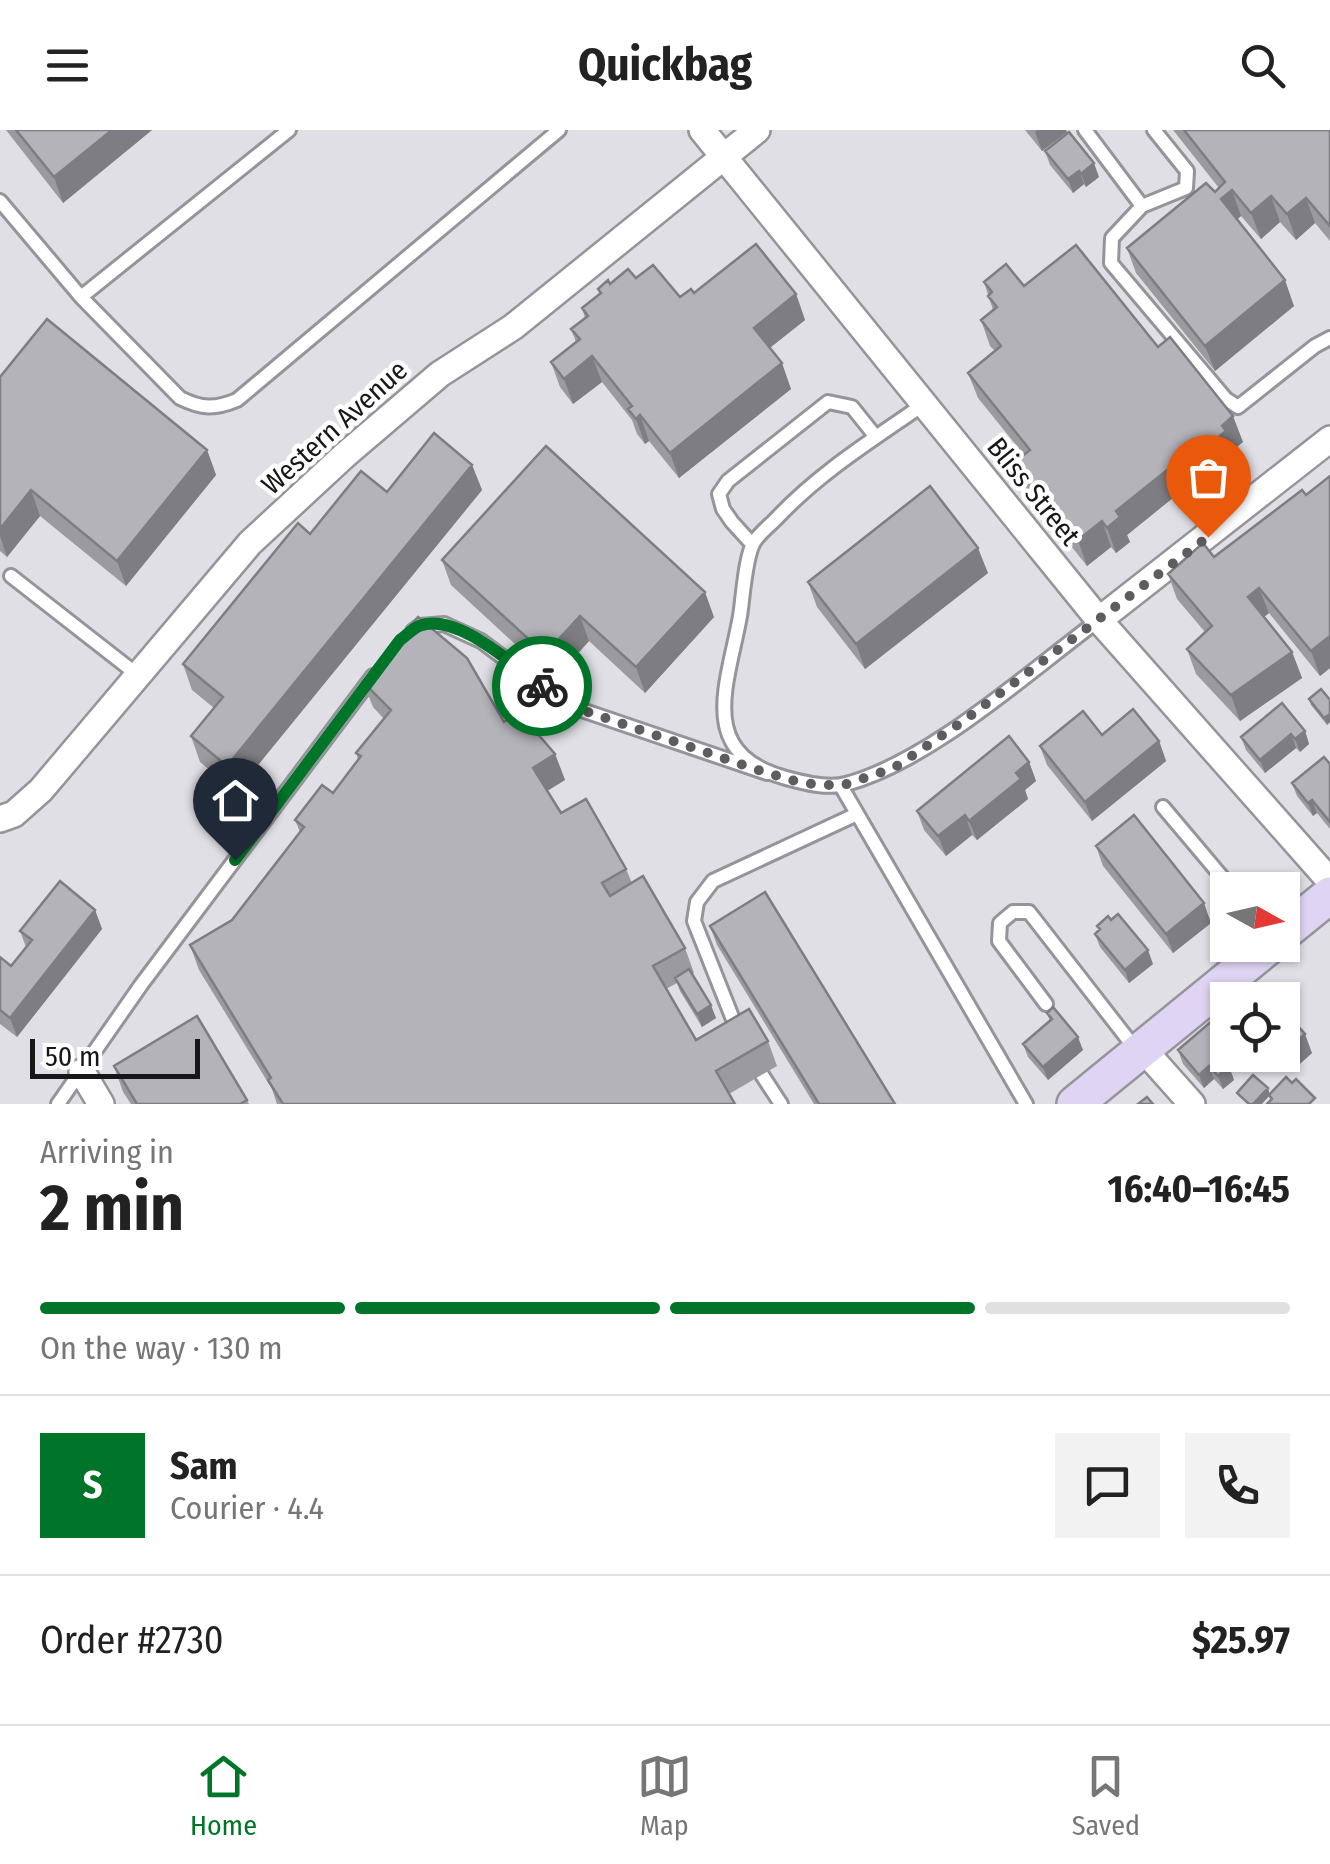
<!DOCTYPE html>
<meta charset="utf-8">
<style>
:root{--surface:#fff;--page:#f2f2f2;--text:#222;--muted:#767676;--line:#e0e0e0;--accent:#007428}
body{margin:0;font-family:"Fira Sans Condensed",sans-serif;background:var(--page);color:var(--text);height:100vh;display:flex;flex-direction:column;font-size:38px;white-space:nowrap}
*{box-sizing:border-box;margin:0}
p{font-size:32px;color:var(--muted)}
.icon{flex:none;width:55px;height:55px;fill:none;stroke:currentColor;stroke-width:2;stroke-linecap:round;stroke-linejoin:round}
.map{position:relative;height:974px;overflow:hidden}
.panel{display:flex;flex-direction:column;background:var(--surface);flex:1}
.panel>*{flex:none}
.needle{width:65px;rotate:98deg}
.tools{position:absolute;left:1210px;top:742px;display:grid;gap:20px}
.tools a{display:grid;place-items:center;width:90px;height:90px;border-radius:0px;background:var(--surface);box-shadow:0 2px 8px #0004;font-size:50px}
.scale{position:absolute;left:30px;bottom:25px;width:170px;box-sizing:border-box;padding-left:10px;border:5px solid #171719;border-top:0;font-size:28px;line-height:35px;white-space:nowrap;color:#171719;-webkit-text-stroke:8px #fff;paint-order:stroke}
.pin{position:absolute;display:grid;place-items:center;width:85px;height:85px;color:#fff;margin:-102px -42px;border-radius:50% 50% 50% 0;rotate:-45deg;box-shadow:0 0 10px #0007}
.pin .icon{rotate:45deg}
.courier{position:absolute;display:grid;place-items:center;width:100px;height:100px;margin:-50px;border:8px solid #007428;border-radius:50%;background:#fff;color:#222;box-shadow:0 2px 12px #0007}
.head em{font-style:normal;font-weight:700}
.head div{display:flex;flex-direction:column-reverse}
.head{display:flex;align-items:center;justify-content:space-between;height:170px;padding:0 40px}
h1{font-size:65px;font-weight:700;line-height:75px}
.bar{display:grid;grid-template-columns:repeat(4,1fr);gap:15px 10px;align-content:center;height:120px;padding:0 40px}
.bar i{height:12px;border-radius:8px;background:var(--line)}
.bar .active{background:var(--accent)}
.bar p{grid-column:span 4}
.line{display:flex;align-items:center;gap:25px;padding:0 40px;border-top:2px solid var(--line)}
.line div{flex:1}
.round{display:grid;place-items:center;flex:none;width:105px;height:105px;border-radius:0px;background:var(--page)}
header{display:flex;justify-content:space-between;align-items:center;height:130px;padding:0 40px;background:var(--surface);font-size:45px;font-weight:700}
.tab-bar{display:flex;justify-content:space-around;align-items:center;height:140px;border-top:2px solid var(--line);background:var(--surface);font-size:28px;color:var(--muted)}
.tab-bar a{display:grid;justify-items:center;gap:5px}
.tab-bar .active{color:var(--accent)}
.map>svg:first-child{display:block}
.lines{fill:none;stroke-linecap:round;stroke-linejoin:round}
.service-casing{stroke:#95949a;stroke-width:18}
.minor-casing{stroke:#95949a;stroke-width:30}
.secondary-casing{stroke:#95949a;stroke-width:40}
.service{stroke:#fff;stroke-width:12}
.minor{stroke:#fff;stroke-width:25}
.secondary{stroke:#dfd4f3;stroke-width:35}
.wall{fill:#9b9a9f}
.shaded-wall{fill:#7e7d82}
.building{fill:#b4b3b9;stroke:#7e7d82;stroke-width:2.5}
.done{stroke:#5d5d60;stroke-width:10;stroke-dasharray:0 18}
.route{stroke:#007428;stroke-width:12}
.labels{text-anchor:middle;stroke-width:9;stroke-linejoin:round;paint-order:stroke}
.street-label{font-size:28px;fill:#171719;stroke:#fff}
</style>
<header><svg class="icon" aria-label="menu" viewBox="0 0 24 24"><path d="M4 6h16M4 12h16M4 18h16"/></svg>Quickbag<svg class="icon" aria-label="search" viewBox="0 0 24 24"><circle cx="10" cy="10" r="6"/><path d="M15 15l6 6"/></svg></header>
<div class="map">
<svg width="1330" height="974" viewBox="0 0 1330 974">
<rect width="100%" height="100%" fill="#e0dfe5"/>
<g class="lines">
<defs>
<path id="service" d="M1085,0l57,76
M1154,0l33,41 -1,17 -44,18 -30,32 -1,25 115,136 12,8 77,-61 15,-8
M0,71l81,96 208,-167
M81,167l99,101c22,11 35,11 57,2l322,-270
M924,274c-53,37 -104,68 -149,116 -7,7 -16,14 -21,22 -9,15 -11,56 -14,74 -12,68 -45,137 46,162 18,5 42,11 60,6 85,-23 181,-111 253,-164
M752,414l-20,-22 -9,-13 -4,-15 9,-13 100,-79 24,5 24,30
M11,446l128,100
M413,501l7,-5 24,-2 37,17 86,64 200,68
M841,656l185,318
M1163,677l70,83
M1046,874l-47,-63 1,-18 13,-11h16l108,139
M738,902l-44,-111 3,-19 16,-21 144,-67
M762,945l19,29
M58,974l83,-119 232,-309"/>
<path id="minor" d="M702,0l397,490 231,261
M1099,490l231,-181
M0,689l14,-5 27,-24 209,-247 95,-88 95,-81 73,-47 244,-197
M1143,919l49,55
M82,942l19,32"/>
<path id="secondary" d="M1282,804l48,-39
M1075,974l195,-159"/>
</defs>
<use href="#service" class="service-casing"/>
<use href="#minor" class="minor-casing"/>
<use href="#secondary" class="secondary-casing"/>
<use href="#service" class="service"/>
<use href="#minor" class="minor"/>
<use href="#secondary" class="secondary"/>
</g>
<path class="wall" d="M6,0h146l-89,73z
M1025,0h41l1,2 -25,19z
M1173,0h157v111l-15,-18 -19,17 -16,-18 -19,17 -20,-23 -4,3 57,87 -79,65 -79,-98 -9,-25 92,-60z
M1045,21l54,26 -13,10 -2,-3 -11,9 -23,-28z
M636,148l44,19 14,-4 102,1 9,26 -35,28 21,41 -112,89 -30,-37 -4,3 -8,-10 -5,-14 -30,-38 -29,22 -13,-17 -9,-25 25,-20 -5,-13 14,-11 -3,-10 18,-14 -2,-5 12,-5z
M984,152l40,4 134,61 85,95 -10,8 2,6 -15,12 -4,-5 -89,72 3,7 -14,11 -5,-6 -24,19 -63,-79 -9,-25 9,-7 -46,-57 -10,-25 27,-22 -5,-5 -9,-26 12,-10z
M0,247l207,73 9,25 -90,111 -86,-70 -33,41 -7,-6z
M472,335l10,25 -246,302 -36,-30 -9,-26 23,-28 -22,-18 -9,-26 204,-172z
M1330,346v192l-10,8 -51,-63 -5,4 28,35 10,26 -62,43 -44,-47 -9,-25 18,-17 -28,-33 -9,-25 46,-17 92,-62z
M442,430l272,57 -69,76 -56,-52 -35,39 -103,-95z
M988,443l-123,96 -48,-62 -9,-25z
M363,552l141,40 51,32 10,26 -18,11 14,22 65,56 6,14 53,65 9,25 -2,1 24,44 -14,9 -22,-36 -3,-8 -11,6 30,51 72,1 9,25 -48,28 6,10h-458l-5,-15 -73,-119 -9,-25 42,-25 68,-88 -5,-12 38,-27 25,-34 -2,-6 28,-34 -11,-12z
M1321,559l6,36 -16,-20 -2,-6z
M1305,601l4,13 -9,8 -4,-4 -31,25 -19,-23 -5,-13z
M1102,605l57,6 7,20 -74,60 -45,-56 -7,-19z
M1029,632l7,19 -11,9 3,9 -51,41 -5,-5 -26,21 -22,-26 -7,-19z
M1330,634v65l-13,-16 -4,3 -16,-20 -5,-13z
M1096,716l115,77 -38,30 -70,-87z
M95,780l7,19 -85,108 -17,-13v-67l11,9 15,-19 -6,-16z
M710,796l185,178h-81l-97,-159z
M1097,796l56,38 -24,19 -29,-36 -5,-13 4,-4z
M1282,879l30,44 -19,17 -14,-15h3z
M1047,883l36,37 -35,30 -20,-23 -5,-13 27,-23z
M1178,920l65,13 -12,9 3,8 -11,9 -9,-10 -10,9 -21,-24z
M1252,925h26l-14,13z
M114,936l133,34 2,4h-118l-8,-12z"/>
<path class="shaded-wall" d="M112,0h40l-89,73 -9,-26z
M1037,0h29l1,2 -25,19 -7,-19z
M1094,33l5,14 -13,10 -5,-13z
M1079,41l5,13 -11,9 -5,-14z
M1232,60l9,26 -10,9 -10,-26z
M1271,66l9,26 -19,17 -10,-26z
M1306,68l9,25 -19,17 -9,-26z
M1285,150l9,26 -79,65 -10,-25z
M796,164l9,26 -42,33 -9,-25z
M592,226l10,26 -29,22 -9,-25z
M782,233l9,26 -112,89 -9,-25z
M640,285l9,26 -4,3 -9,-25z
M1233,286l10,26 -10,8 2,6 -15,12 -9,-25 11,-17z
M1207,308l9,25 -89,72 3,7 -14,11 -9,-25 9,-17z
M207,320l9,25 -90,111 -9,-25z
M472,335l10,25 -246,302 -9,-26z
M31,360l9,26 -33,41 -7,-21v-7z
M1102,391l9,26 -24,19 -9,-26z
M978,418l10,25 -123,96 -9,-25z
M1259,458l10,25 -12,9 -9,-25z
M705,462l9,25 -69,76 -9,-26z
M580,486l9,25 -35,39 -9,-26z
M1330,506v32l-10,8 -9,-25z
M1292,522l10,26 -62,43 -9,-26z
M1330,584v8l-3,3 -3,-7z
M1305,601l4,13 -9,8 -5,-13z
M1291,604l5,14 -31,25 -5,-13z
M1159,611l7,20 -74,60 -7,-19z
M555,624l10,26 -23,14 -9,-26z
M1029,632l7,19 -11,9 3,9 -51,41 -8,-19 47,-48z
M1312,670l5,13 -4,3 -5,-13z
M965,685l7,20 -26,21 -8,-20z
M1204,773l7,20 -38,30 -7,-19z
M95,780l7,19 -85,108 -7,-19z
M1148,820l5,14 -24,19 -4,-13z
M711,875l5,13 -14,9 -5,-13z
M1305,904l7,19 -19,17 -7,-19z
M1078,907l5,13 -35,30 -5,-13z
M1231,925h9l3,8 -12,9 3,8 -11,9 -5,-13 6,-15z
M1259,925h19l-14,13z
M1209,936l5,13 -10,9 -5,-13z
M1268,958l2,7 -8,9h-9z"/>
<path class="building" d="M16,0h96l-58,47z
M1184,0h146v96l-24,-28 -19,16 -16,-18 -20,17 -19,-23 -11,9 64,81 -80,66 -78,-98 79,-65 9,9 10,-10z
M1069,2l25,31 -13,11 -2,-3 -11,8 -23,-28z
M756,114l40,50 -42,34 28,35 -112,90 -30,-38 -4,4 -8,-10 4,-3 -40,-50 -28,23 -13,-17 29,-23 -9,-10 17,-13 -6,-8 19,-15 -3,-4 10,-9 2,4 18,-15 8,9 17,-13 27,32 11,-8 3,4z
M1076,115l82,102 12,-10 63,79 -11,10 4,5 -15,12 -4,-5 -91,73 4,6 -13,11 -5,-7 -24,19 -63,-78 15,-12 -62,-77 33,-27 -20,-26 16,-13 -9,-11 4,-4 -8,-10 22,-18 18,22z
M47,189l160,131 -90,111 -86,-71 -31,39v-152z
M434,303l38,32 -245,301 -36,-30 32,-39 -40,-33 115,-141 12,11 51,-63 26,21z
M546,316l159,146 -69,75 -56,-51 -35,38 -103,-94z
M1330,346v160l-19,15 -52,-63 -11,9 44,55 -61,43 -44,-46 25,-23 -44,-52 35,-31 11,14 88,-67 4,5z
M930,356l48,62 -122,96 -48,-62z
M418,487l49,41 37,64 14,-11 37,43 -22,14 28,45 25,-14 40,70 -24,14 8,13 33,-20 42,72 -32,18 43,74 53,-31 19,32 -52,30 19,33h-452l-15,-24 3,-2 -81,-133 42,-25 72,-93 -9,-7 27,-35 11,8 28,-37 -5,-3 35,-43 -28,-28z
M1321,559l9,11v14l-6,4 -15,-19z
M1282,573l23,28 -10,8 -4,-5 -31,26 -19,-23z
M1133,579l26,32 -74,61 -45,-56 43,-35 19,24z
M1009,606l20,26 -13,11 5,6 -52,42 -4,-6 -27,21 -21,-25z
M1324,627l6,7v58l-18,-22 -4,3 -16,-20z
M1134,685l70,88 -38,31 -70,-88z
M60,751l35,29 -85,108 -10,-8v-53l11,9 21,-26 -12,-9z
M765,762l130,212h-76l-109,-178z
M1118,784l30,36 -23,20 -30,-36 5,-5 -3,-3 11,-10 3,4z
M689,839l22,36 -14,9 -22,-36z
M1246,856l13,14h-29z
M1228,872v14l-7,-8z
M1053,877l25,30 -35,30 -20,-23 29,-25 -5,-6z
M1282,879l23,25 -19,17 -4,-4z
M197,886l50,84 -7,4h-103l-23,-38z
M1213,890l15,17v18h3l-7,6 5,5 -11,10 -9,-10 -10,9 -21,-25z
M1253,945l15,13 -15,16h-4l-12,-11z
M1286,947l6,6 4,-4 19,19 -6,6h-42l5,-5 -3,-4z
M1147,967l6,7h-15z"/>
<g class="lines">
<path class="done" d="M542,556l25,19 200,68 35,10 39,3 53,-18 68,-46 246,-185"/>
<path class="route" d="M235,730l165,-220c6,-4 12,-11 19,-14 37,-15 95,40 123,60"/>
</g>
<g class="labels">
<g class="street-label">
<text transform="translate(334 297) rotate(-42)" y="10">Western Avenue</text>
<text transform="translate(1034 361) rotate(51)" y="10">Bliss Street</text>
</g>
</g>
</svg>
<div class="tools">
<a><svg class="needle" viewBox="-14 -14 28 28"><path d="M0-13l5 13h-10z" fill="#e53935"/><path d="M0 13l5-13h-10z" fill="#767676"/></svg></a>
<a><svg class="icon" aria-label="locate" viewBox="0 0 24 24"><circle cx="12" cy="12" r="6"/><path d="M12 2v4M12 18v4M2 12h4M18 12h4"/></svg></a>
</div>
<div class="scale">50 m</div>
<div class="pin" style="left:1208px;top:407px;background:#ea580c"><svg class="icon" aria-label="bag" viewBox="0 0 24 24"><path d="M5 8h14l-1 12H6zM9 8a3 3 0 0 1 6 0"/></svg></div>
<div class="pin" style="left:235px;top:730px;background:#1f2937"><svg class="icon" aria-label="home" viewBox="0 0 24 24"><path d="M3 11l9-7 9 7M6 9v11h12V9"/></svg></div>
<div class="courier" style="left:542px;top:556px"><svg class="icon" aria-label="bike" viewBox="0 0 24 24"><circle cx="6" cy="16" r="4"/><circle cx="18" cy="16" r="4"/><path d="M6 16l4-8h5l3 8M10 8l3 8H6M13 5h3"/></svg></div>
</div>
<section class="panel">
<div class="head"><div><h1>2 min</h1><p>Arriving in</p></div><em>16:40–16:45</em></div>
<div class="bar"><i class="active"></i><i class="active"></i><i class="active"></i><i></i><p>On the way · 130 m</p></div>
<div class="line" style="height:180px"><b class="round" style="background:var(--accent);color:#fff">S</b><div><b>Sam</b><p>Courier · 4.4</p></div><a class="round"><svg class="icon" aria-label="chat" viewBox="0 0 24 24"><path d="M4 5h16v11H9l-5 4z"/></svg></a><a class="round"><svg class="icon" aria-label="phone" viewBox="0 0 24 24"><path d="M5 4h4l2 5-3 2q2 4 5 5l2-3 5 2v4C11 20 4 13 5 4z"/></svg></a></div>
<div class="line" style="height:130px"><div>Order #2730</div><b>$25.97</b></div>
</section>
<nav class="tab-bar">
<a class="active"><svg class="icon" aria-label="home" viewBox="0 0 24 24"><path d="M3 11l9-7 9 7M6 9v11h12V9"/></svg>Home</a>
<a><svg class="icon" aria-label="map" viewBox="0 0 24 24"><path d="M3 6l6-2 6 2 6-2v14l-6 2-6-2-6 2zM9 4v14M15 6v14"/></svg>Map</a>
<a><svg class="icon" aria-label="saved" viewBox="0 0 24 24"><path d="M7 4h10v16l-5-4-5 4z"/></svg>Saved</a>
</nav>
